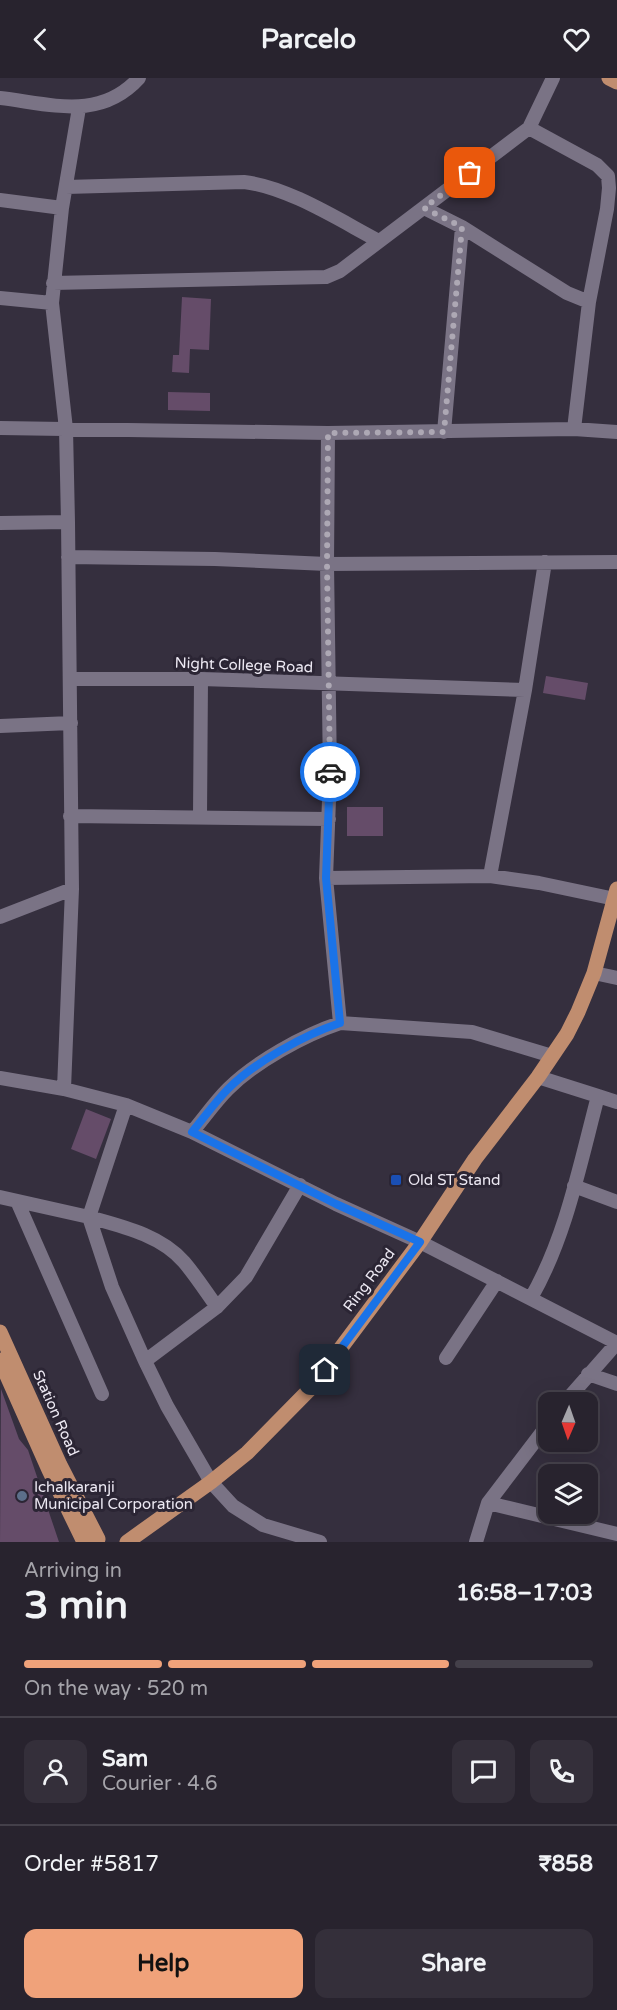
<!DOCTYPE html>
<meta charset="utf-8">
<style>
:root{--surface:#28232e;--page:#342f3a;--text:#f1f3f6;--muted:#a5a4aa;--line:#44404a;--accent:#f0a27a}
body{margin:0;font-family:"Varela Round",sans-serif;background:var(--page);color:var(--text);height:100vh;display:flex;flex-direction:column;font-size:22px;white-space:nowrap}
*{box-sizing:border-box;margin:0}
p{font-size:20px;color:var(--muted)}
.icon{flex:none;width:33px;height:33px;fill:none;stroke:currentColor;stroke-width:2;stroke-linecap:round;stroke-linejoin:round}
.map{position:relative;height:1464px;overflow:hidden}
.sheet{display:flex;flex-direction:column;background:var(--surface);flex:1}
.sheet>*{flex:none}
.needle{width:39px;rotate:182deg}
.buttons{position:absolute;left:538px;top:1314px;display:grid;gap:12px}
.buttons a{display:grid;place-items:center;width:60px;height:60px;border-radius:12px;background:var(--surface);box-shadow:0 6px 24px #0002,0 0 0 2px var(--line);font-size:30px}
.pin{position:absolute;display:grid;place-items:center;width:51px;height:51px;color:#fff;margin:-26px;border-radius:12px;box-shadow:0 3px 9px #0006}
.courier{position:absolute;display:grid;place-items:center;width:60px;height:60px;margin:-30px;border:4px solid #1a73e8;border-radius:50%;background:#fff;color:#222;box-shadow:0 2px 8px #0007}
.overview em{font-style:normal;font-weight:700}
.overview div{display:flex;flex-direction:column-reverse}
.overview{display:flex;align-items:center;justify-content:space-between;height:102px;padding:0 24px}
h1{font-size:39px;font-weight:700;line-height:45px}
.bar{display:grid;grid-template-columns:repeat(4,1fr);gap:9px 6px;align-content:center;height:72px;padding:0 24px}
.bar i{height:8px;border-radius:4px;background:var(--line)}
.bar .current{background:var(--accent)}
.bar p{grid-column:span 4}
.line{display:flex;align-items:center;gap:15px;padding:0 24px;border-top:2px solid var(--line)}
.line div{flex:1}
.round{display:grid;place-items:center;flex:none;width:63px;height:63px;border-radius:12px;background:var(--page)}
.cta{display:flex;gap:12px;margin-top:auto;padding:12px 24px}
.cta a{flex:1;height:69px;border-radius:12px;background:var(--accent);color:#111;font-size:24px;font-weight:700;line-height:69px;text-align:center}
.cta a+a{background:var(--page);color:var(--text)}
header{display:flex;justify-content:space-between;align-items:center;height:78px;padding:0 24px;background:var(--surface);font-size:27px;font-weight:700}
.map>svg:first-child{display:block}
.building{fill:#654c69}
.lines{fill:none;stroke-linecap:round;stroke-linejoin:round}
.minor{stroke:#7a7385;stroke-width:14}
.major{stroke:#c08d6f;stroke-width:15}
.done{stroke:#ada8b4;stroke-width:6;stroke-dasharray:0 10.8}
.route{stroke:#1a73e8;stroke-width:8}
.transit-dot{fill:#1a4fb4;stroke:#2b2534;stroke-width:2}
.service-dot{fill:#5c6f8a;stroke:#2b2534;stroke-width:2}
.labels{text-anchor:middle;stroke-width:6;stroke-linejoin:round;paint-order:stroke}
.street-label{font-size:15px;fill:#ede9f3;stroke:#2b2534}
.poi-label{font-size:15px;fill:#ede9f3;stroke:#2b2534;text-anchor:start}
</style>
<header><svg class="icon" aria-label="back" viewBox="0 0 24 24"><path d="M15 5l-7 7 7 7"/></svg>Parcelo<svg class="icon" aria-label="heart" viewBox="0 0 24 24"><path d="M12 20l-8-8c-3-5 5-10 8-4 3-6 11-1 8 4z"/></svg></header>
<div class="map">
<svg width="617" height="1464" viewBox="0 0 617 1464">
<rect width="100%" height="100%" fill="#352f3e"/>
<path class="building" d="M182,219l29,2 -2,51 -19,-1 -1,24 -17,-1 1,-17h6z
M168,314l42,1v18l-42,-1z
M546,598l42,7 -3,17 -42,-7z
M347,729h36v29h-36z
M86,1031l25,10 -15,40 -25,-10z
M1,1311l18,50 9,11 31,92h-59z"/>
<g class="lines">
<path class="minor" d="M0,20c51,6 100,23 139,-20
M529,50l68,37 11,11 1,12 -2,21 -18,93 -15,127
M66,109l178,-5c44,5 95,38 135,59
M0,122l62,8
M424,130l38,19 105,66 22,9
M53,205l273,-6 14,-6 189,-143 24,-50
M0,220l52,5
M0,350l328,5 -1,131 3,210 -4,104 14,145c-36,12 -85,39 -112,66 -13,13 -24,29 -36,43
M444,354l18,-205
M328,355l246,-4 43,3
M0,445l68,-1
M68,479l147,2 112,5 290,-2
M71,601h130l324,11
M0,648l71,-3
M70,738l259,3
M200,739l1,-138
M490,798l35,-186 20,-128
M326,800l164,-2 49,7 76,16
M0,839l72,-28
M594,895l23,5
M340,945l132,9 80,24
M538,999l60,19
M0,1000l64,11 62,16 66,27 144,72 84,38 197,101
M64,1011l8,-200 -4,-367 -2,-93 -14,-126 10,-95 17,-100
M126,1027l-37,112c32,9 72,18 95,45 12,14 22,30 33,45
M574,1108l43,16
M0,1119l89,20 23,70 33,74 22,45 44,76 22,24 30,19 57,17
M17,1123l85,193
M531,1220c35,-61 49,-134 67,-202l19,6
M446,1280l51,-77
M145,1283l72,-54 29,-30 54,-92
M588,1296l29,10
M565,1324l52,-59
M488,1425l129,31
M476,1464l12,-39 61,-80"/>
<path class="major" d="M609,0l8,4
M0,1254l60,133 38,74
M0,1282l49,110 35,72
M127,1464l84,-60 36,-29 64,-65 109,-146 55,-83 63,-82 29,-43 11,-22 16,-39 23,-84"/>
</g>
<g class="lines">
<path class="done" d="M330,694l-3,-208 1,-131 116,-1 18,-205 -38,-19 46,-35"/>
<path class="route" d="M325,1292l95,-128 -84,-38 -144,-72c12,-14 23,-30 36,-43 27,-27 76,-54 112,-66l-14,-145 4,-106"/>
</g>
<rect class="transit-dot" x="390" y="1096" width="12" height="12" rx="3"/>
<circle class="service-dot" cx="22" cy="1418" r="6"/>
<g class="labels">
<g class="street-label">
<text transform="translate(244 587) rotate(2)" y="5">Night College Road</text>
<text transform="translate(369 1202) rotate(-53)" y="5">Ring Road</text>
<text transform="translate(56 1335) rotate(66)" y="5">Station Road</text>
</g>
<g class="poi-label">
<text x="408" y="1107">Old ST Stand</text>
<text x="34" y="1414">Ichalkaranji<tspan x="34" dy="17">Municipal Corporation</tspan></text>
</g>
</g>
</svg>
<div class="buttons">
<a><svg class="needle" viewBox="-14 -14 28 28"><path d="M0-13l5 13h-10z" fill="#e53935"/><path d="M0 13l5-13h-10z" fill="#a5a4aa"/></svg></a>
<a><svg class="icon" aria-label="layers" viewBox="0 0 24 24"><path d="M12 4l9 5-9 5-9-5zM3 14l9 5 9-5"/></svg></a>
</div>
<div class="pin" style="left:470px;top:95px;background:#ea580c"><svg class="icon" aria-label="bag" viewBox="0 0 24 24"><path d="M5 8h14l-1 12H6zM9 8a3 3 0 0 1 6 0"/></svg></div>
<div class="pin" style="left:325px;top:1292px;background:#1f2937"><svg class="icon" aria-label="home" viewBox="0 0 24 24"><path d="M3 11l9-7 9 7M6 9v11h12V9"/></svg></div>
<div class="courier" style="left:330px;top:694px"><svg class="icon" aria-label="car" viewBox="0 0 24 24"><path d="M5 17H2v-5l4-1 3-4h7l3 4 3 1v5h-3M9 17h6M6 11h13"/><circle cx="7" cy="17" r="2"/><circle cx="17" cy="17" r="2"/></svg></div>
</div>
<section class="sheet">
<div class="overview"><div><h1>3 min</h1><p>Arriving in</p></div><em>16:58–17:03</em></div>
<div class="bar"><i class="current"></i><i class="current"></i><i class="current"></i><i></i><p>On the way · 520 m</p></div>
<div class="line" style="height:108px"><a class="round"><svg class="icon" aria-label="person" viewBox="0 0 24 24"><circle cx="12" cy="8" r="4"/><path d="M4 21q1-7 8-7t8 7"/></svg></a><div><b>Sam</b><p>Courier · 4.6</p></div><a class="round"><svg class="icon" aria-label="chat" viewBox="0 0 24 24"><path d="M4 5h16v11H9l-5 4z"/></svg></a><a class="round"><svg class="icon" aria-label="phone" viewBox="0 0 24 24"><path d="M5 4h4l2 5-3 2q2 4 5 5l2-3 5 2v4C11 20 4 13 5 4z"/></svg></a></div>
<div class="line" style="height:78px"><div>Order #5817</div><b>₹858</b></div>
<div class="cta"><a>Help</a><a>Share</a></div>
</section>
